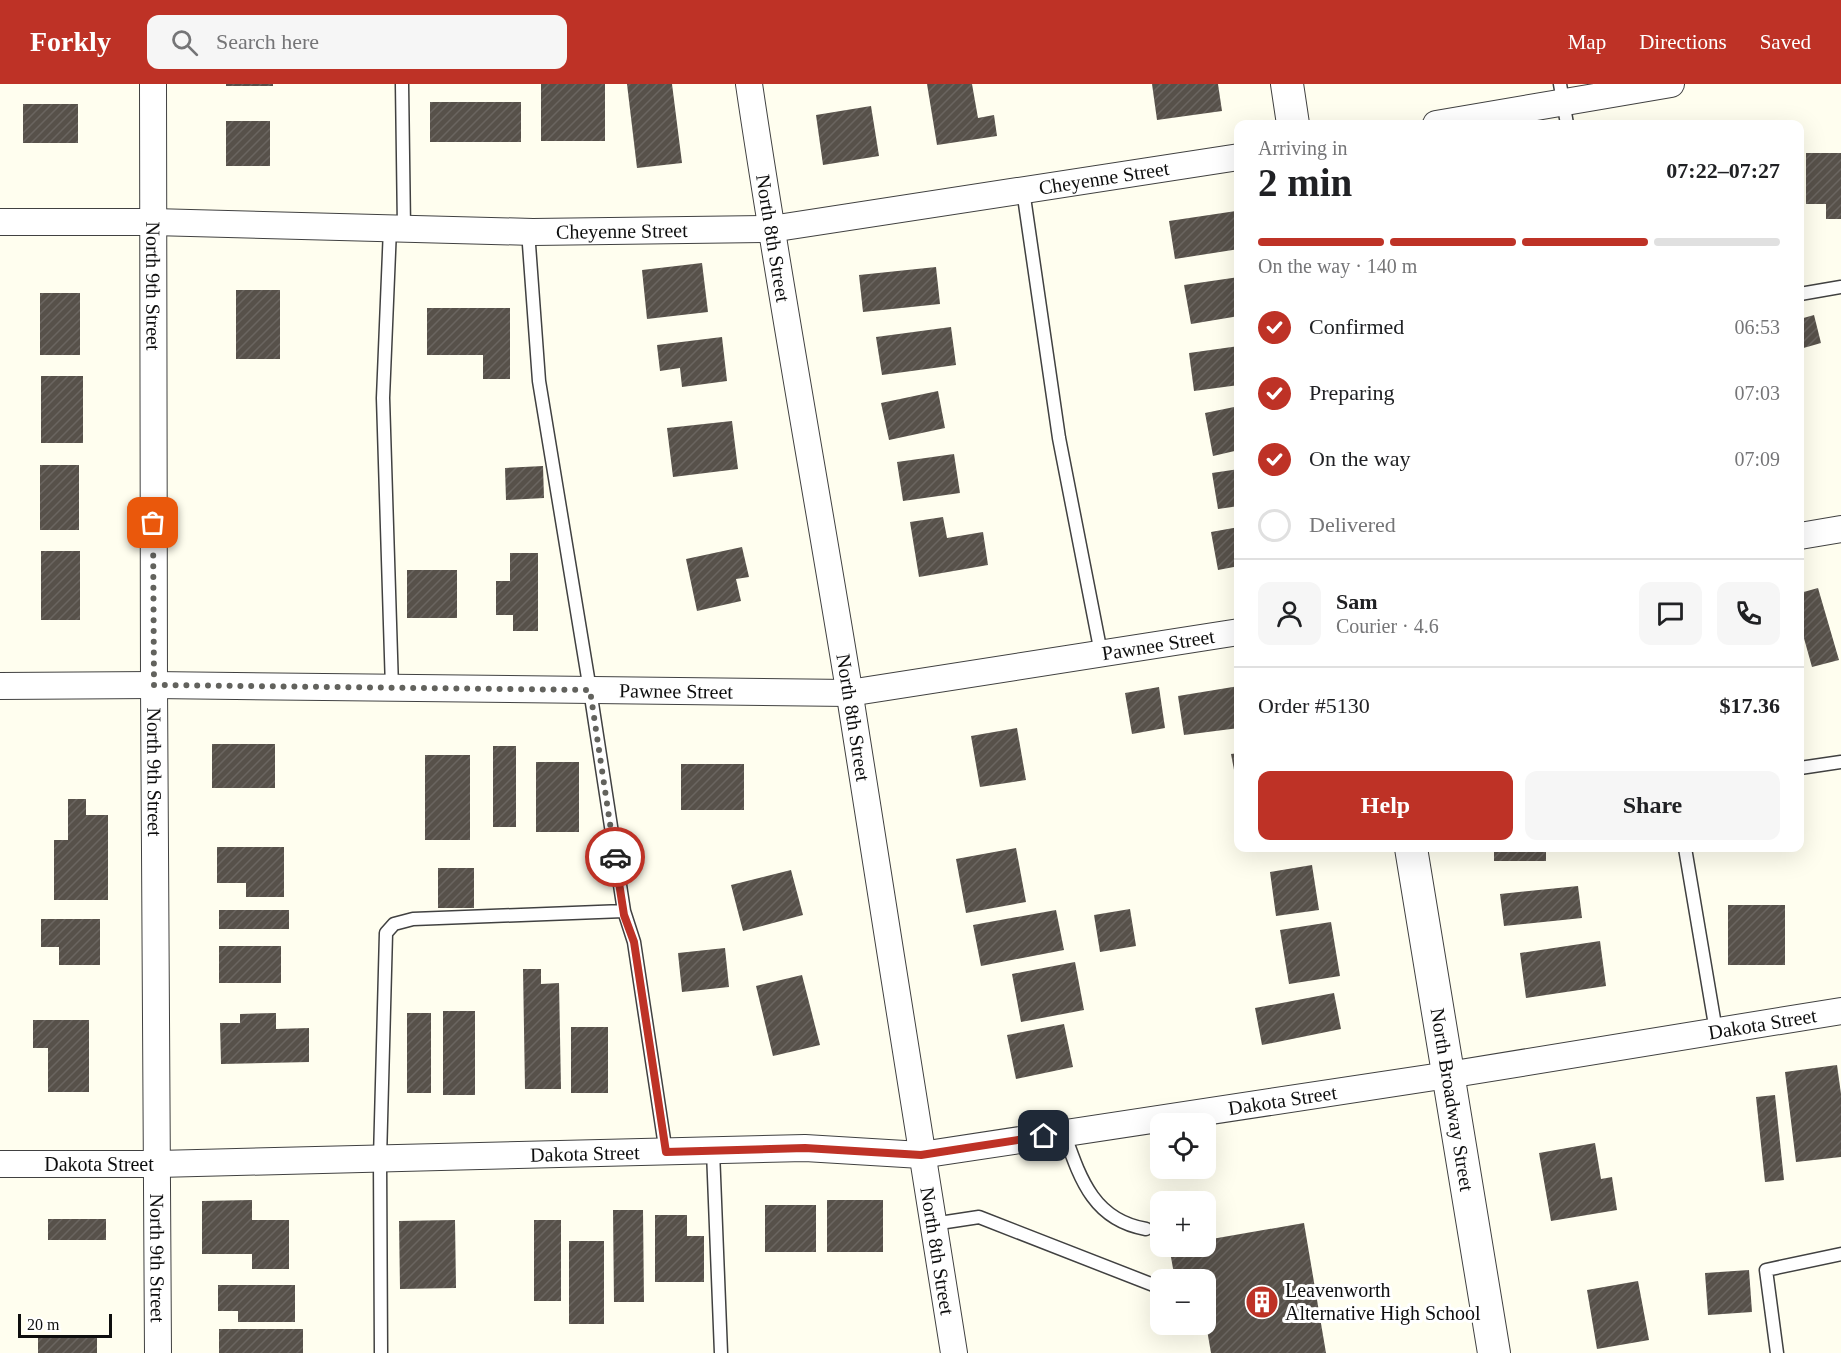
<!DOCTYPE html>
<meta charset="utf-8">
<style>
:root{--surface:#fff;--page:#f6f6f6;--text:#202124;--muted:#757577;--line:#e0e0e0;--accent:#be3226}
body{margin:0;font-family:Georgia,serif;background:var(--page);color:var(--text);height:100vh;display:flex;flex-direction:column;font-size:22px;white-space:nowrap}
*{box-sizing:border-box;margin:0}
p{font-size:20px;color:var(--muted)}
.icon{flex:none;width:33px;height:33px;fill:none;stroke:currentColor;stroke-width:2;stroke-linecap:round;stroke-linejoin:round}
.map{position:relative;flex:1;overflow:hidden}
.panel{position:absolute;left:1234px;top:36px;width:570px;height:732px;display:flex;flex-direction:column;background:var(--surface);border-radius:12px;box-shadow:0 6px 24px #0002}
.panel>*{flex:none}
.tools{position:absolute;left:1150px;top:1029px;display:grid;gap:12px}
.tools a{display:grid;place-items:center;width:66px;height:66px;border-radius:12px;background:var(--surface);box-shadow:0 6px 24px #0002;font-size:30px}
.scale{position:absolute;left:18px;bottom:15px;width:94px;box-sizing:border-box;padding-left:6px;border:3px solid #0e0e0e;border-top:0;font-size:16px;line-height:21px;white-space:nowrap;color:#0e0e0e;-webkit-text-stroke:4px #fff;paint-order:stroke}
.pin{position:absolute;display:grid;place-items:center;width:51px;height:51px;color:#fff;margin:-26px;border-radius:12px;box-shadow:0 3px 9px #0006}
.courier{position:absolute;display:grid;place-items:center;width:60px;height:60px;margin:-30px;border:4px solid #be3226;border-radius:50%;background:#fff;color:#222;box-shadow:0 2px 8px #0007}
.overview em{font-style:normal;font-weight:800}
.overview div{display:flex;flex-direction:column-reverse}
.overview{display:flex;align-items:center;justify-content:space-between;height:102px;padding:0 24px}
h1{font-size:39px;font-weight:800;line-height:45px}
.bar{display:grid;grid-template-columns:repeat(4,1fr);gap:9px 6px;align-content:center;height:72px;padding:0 24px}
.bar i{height:8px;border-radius:4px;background:var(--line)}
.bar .active{background:var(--accent)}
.bar p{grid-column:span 4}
.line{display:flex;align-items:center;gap:15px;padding:0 24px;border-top:2px solid var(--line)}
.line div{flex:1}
.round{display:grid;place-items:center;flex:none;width:63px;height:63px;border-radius:12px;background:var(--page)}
ol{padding:0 24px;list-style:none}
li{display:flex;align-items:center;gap:18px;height:66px}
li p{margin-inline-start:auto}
li .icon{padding:6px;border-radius:50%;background:var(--accent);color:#fff;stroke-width:4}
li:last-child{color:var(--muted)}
li i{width:33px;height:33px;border:3px solid var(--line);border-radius:50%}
.primary-button{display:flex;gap:12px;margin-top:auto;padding:12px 24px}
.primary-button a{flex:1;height:69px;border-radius:12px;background:var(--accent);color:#fff;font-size:24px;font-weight:800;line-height:69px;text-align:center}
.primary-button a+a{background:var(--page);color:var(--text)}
header{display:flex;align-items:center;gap:36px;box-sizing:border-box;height:84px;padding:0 30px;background:var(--accent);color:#fff}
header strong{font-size:28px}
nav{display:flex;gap:33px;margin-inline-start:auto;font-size:21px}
.search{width:420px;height:54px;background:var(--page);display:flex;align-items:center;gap:15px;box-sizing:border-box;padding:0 21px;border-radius:12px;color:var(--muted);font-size:22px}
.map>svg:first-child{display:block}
.building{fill:url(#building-hatch)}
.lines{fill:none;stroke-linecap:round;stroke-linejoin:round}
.service-casing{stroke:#414141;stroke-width:15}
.minor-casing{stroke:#414141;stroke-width:28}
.tertiary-casing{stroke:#414141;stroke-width:34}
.service{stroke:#fff;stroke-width:12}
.minor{stroke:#fff;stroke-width:26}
.tertiary{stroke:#fff;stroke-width:32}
.done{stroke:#62625d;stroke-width:6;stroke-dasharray:0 10.8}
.route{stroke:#be3226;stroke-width:8}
.labels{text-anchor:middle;stroke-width:6;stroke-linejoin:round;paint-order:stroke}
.street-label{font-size:20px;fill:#0e0e0e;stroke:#fff}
.poi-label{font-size:20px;fill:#0e0e0e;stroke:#fff;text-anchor:start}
</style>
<header>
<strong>Forkly</strong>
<div class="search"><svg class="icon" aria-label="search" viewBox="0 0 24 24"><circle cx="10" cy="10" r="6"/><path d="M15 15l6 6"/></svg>Search here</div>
<nav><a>Map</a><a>Directions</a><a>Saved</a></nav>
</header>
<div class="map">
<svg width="1841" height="1269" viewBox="0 0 1841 1269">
<defs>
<pattern id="building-hatch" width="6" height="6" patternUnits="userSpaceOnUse" patternTransform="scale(1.5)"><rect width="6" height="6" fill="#57514a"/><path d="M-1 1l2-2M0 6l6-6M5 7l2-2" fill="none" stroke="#6a6560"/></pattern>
</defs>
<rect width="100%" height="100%" fill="#fffeef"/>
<path class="building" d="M226,0h47v2h-47z
M541,0h64v57h-64z
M627,0h45l10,79 -45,5z
M927,0h45l6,34 16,-3 3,21 -60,9z
M1152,0h66l4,27 -65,9z
M430,18h91v40h-91z
M23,20h55v39h-55z
M871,22l8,50 -56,9 -7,-50z
M226,37h44v45h-44z
M1806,69h35v66h-15v-15h-20z
M1236,127l3,21v17l-64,10 -6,-38z
M702,179l6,49 -61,7 -5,-49z
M936,183l4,37 -77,8 -4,-37z
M1239,193v39l-48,8 -7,-39z
M236,206h44v69h-44z
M40,209h40v62h-40z
M427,224h83v71h-27v-24h-56z
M1814,231l7,28 -21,6v-30z
M951,243l5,38 -74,10 -6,-38z
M722,253l5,44 -45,6 -2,-19 -20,3 -3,-26z
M1239,262v39l-45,6 -5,-38z
M41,292h42v67h-42z
M938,307l7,37 -56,12 -8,-37z
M1239,322v44l-26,6 -8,-43z
M732,337l6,48 -65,8 -6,-49z
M954,370l6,39 -57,8 -6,-39z
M40,381h39v65h-39z
M543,382l1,32 -38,2 -1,-32z
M1239,385v37l-21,3 -6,-36z
M943,433l4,21 36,-6 5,33 -69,12 -9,-55z
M1239,443v39l-21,4 -7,-38z
M742,463l7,30 -13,2 5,22 -44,10 -11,-52z
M41,467h39v69h-39z
M510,469h28v78h-25v-16h-17v-34h14z
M407,486h50v48h-50z
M1818,504l21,72 -27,7 -12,-43v-31z
M1239,602v42l-55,7 -6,-39z
M1159,603l6,41 -33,6 -7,-41z
M1017,644l9,52 -46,7 -9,-51z
M212,660h63v44h-63z
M493,662h23v81h-23z
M1239,669v37l-1,1 -7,-37z
M425,671h45v85h-45z
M536,678h43v70h-43z
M681,680h63v46h-63z
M68,715h18v16h22v85h-54v-60h14z
M217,763h67v50h-38v-14h-29z
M1016,764l10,54 -60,11 -10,-54z
M1494,764h52v13h-52z
M1312,781l7,45 -43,6 -6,-44z
M438,784h36v40h-36z
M791,786l12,45 -60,16 -12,-46z
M1578,802l4,32 -78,8 -4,-32z
M1728,821h57v60h-57z
M1130,825l6,37 -36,6 -6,-37z
M219,826h70v19h-70z
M1056,826l8,40 -83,16 -8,-41z
M41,835h59v46h-41v-18h-18z
M1331,838l9,54 -51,8 -9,-54z
M1600,857l6,45 -80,12 -6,-45z
M219,862h62v37h-62z
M725,864l4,39 -47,5 -4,-39z
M1075,878l9,48 -63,12 -9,-48z
M523,885h18v15l18,-1 2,106h-36z
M802,891l18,70 -47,11 -17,-70z
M1334,909l7,36 -79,16 -7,-37z
M443,927h32v84h-32z
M276,929v16l33,-1v34l-88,2 -1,-41h20v-9z
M407,929h24v80h-24z
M33,936h56v72h-41v-44h-15z
M1064,940l9,43 -57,12 -9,-44z
M571,943h37v66h-37z
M1837,981l4,29v63l-45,5 -11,-90z
M1775,1011l9,85 -19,2 -9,-85z
M1595,1059l6,36 11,-2 5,33 -66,11 -12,-68z
M252,1116v20h37v49h-37v-15h-50v-53z
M827,1116h56v52h-56z
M765,1121h51v47h-51z
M613,1126h30l1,92h-30z
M655,1131h32v21h17v46h-49z
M48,1135h58v21h-58z
M455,1136l1,68 -56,1 -1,-68z
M534,1136h27v81h-27z
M1304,1139l22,130h-115l-5,-29v-44h-8l-2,-10 -22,4 -5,-28h37v-6z
M569,1157h35v83h-35z
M1749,1186l3,42 -44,3 -3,-42z
M1638,1197l11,59 -52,9 -10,-59z
M218,1201h77v37h-57v-11h-20z
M219,1245h84v24h-84z
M38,1252h59v17h-59z"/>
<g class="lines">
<defs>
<path id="service" d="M402,0l2,144
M1560,0l7,40
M1023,106l36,248 42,215
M390,144l-7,170 9,290
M528,147l11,150 51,309 34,221 10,31 32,211
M1800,210l41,-7
M1800,684l41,-6
M1685,764l31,183
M1064,1049c16,45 29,87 82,96
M713,1067l8,202
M933,1140l46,-7 182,71
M381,1269l-1,-194 6,-226 8,-9 19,-5 211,-8
M1777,1269l-11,-83 75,-16"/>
<g id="minor">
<path id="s1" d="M153,0l1,601 4,668"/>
<path id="s2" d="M749,0c30,204 68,408 101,612 35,219 68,438 104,657"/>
<path d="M1436,40l235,-40"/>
<path id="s3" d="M0,138h153l380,10 238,-3 468,-72"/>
<path d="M1800,452l41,-7"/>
<path id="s4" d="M0,602l154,-1 695,8 390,-61"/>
<path id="s5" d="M0,1080h158l647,-16 116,7 527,-80 393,-64"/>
</g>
<g id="tertiary">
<path d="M1287,0l6,40"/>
<path id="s6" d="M1411,764l83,505"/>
</g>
</defs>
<use href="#service" class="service-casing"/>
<use href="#minor" class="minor-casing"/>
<use href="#tertiary" class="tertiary-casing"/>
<use href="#service" class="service"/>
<use href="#minor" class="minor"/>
<use href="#tertiary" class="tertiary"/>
</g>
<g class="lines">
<path class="done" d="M153,439l1,162 436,5 25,167"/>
<path class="route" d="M615,773l9,58 10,27 32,210 139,-4 116,7 123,-19"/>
</g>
<defs>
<symbol id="building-disc" viewBox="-11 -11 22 22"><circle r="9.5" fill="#be3226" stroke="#fff"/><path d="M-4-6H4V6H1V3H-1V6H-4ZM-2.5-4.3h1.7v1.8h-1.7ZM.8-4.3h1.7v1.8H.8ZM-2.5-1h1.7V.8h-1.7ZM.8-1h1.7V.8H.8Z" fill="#fff"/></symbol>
</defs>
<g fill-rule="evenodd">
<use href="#building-disc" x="1243" y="1199" width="38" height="38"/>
</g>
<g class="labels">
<g class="street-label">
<text dy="7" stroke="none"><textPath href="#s3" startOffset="1108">Cheyenne Street</textPath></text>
<text dy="7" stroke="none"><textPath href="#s3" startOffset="622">Cheyenne Street</textPath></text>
<text dy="7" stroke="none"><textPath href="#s2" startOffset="156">North 8th Street</textPath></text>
<text dy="7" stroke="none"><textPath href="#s1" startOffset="202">North 9th Street</textPath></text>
<text dy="7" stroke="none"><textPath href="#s4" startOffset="1162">Pawnee Street</textPath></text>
<text dy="7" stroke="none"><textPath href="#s4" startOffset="676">Pawnee Street</textPath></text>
<text dy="7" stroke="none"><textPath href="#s2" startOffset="642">North 8th Street</textPath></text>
<text dy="7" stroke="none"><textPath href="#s1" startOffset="688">North 9th Street</textPath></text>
<text dy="7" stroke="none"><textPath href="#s5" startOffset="1773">Dakota Street</textPath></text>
<text dy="7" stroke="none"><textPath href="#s5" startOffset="1287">Dakota Street</textPath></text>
<text dy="7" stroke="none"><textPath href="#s6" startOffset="255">North Broadway Street</textPath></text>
<text dy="7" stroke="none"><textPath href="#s5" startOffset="585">Dakota Street</textPath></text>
<text dy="7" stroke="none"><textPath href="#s5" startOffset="99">Dakota Street</textPath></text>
<text dy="7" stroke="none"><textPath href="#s2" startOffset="1182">North 8th Street</textPath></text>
<text dy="7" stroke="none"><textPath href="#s1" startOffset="1174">North 9th Street</textPath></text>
</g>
<g class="poi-label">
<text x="1285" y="1213">Leavenworth<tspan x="1285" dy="23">Alternative High School</tspan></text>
</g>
</g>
</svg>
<div class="tools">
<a><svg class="icon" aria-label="locate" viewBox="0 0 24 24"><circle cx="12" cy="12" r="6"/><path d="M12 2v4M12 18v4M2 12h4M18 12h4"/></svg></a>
<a>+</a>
<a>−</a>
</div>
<div class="scale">20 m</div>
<div class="pin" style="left:153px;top:439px;background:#ea580c"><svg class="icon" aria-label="bag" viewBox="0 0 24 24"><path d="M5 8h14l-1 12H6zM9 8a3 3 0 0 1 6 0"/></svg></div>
<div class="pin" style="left:1044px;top:1052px;background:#1f2937"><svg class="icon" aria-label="home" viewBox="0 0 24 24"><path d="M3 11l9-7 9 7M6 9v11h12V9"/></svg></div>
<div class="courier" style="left:615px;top:773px"><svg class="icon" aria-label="car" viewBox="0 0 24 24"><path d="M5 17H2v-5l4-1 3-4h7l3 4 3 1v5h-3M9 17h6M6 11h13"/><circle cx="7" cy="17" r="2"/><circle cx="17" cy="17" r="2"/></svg></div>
<section class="panel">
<div class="overview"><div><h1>2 min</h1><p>Arriving in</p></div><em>07:22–07:27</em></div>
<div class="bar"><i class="active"></i><i class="active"></i><i class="active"></i><i></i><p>On the way · 140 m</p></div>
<ol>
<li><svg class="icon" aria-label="check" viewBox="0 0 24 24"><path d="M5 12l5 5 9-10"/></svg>Confirmed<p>06:53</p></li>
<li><svg class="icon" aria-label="check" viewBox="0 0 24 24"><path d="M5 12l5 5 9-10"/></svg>Preparing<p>07:03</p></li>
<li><svg class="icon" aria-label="check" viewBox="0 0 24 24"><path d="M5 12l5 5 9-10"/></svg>On the way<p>07:09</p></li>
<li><i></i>Delivered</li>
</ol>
<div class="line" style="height:108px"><a class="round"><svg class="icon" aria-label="person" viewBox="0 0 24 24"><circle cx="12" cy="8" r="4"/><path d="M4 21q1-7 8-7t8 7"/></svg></a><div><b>Sam</b><p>Courier · 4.6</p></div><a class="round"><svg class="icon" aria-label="chat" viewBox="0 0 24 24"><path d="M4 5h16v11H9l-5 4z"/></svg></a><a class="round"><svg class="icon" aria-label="phone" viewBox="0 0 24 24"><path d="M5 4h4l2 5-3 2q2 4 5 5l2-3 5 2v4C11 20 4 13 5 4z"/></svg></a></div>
<div class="line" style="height:78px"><div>Order #5130</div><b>$17.36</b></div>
<div class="primary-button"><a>Help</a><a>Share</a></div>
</section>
</div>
